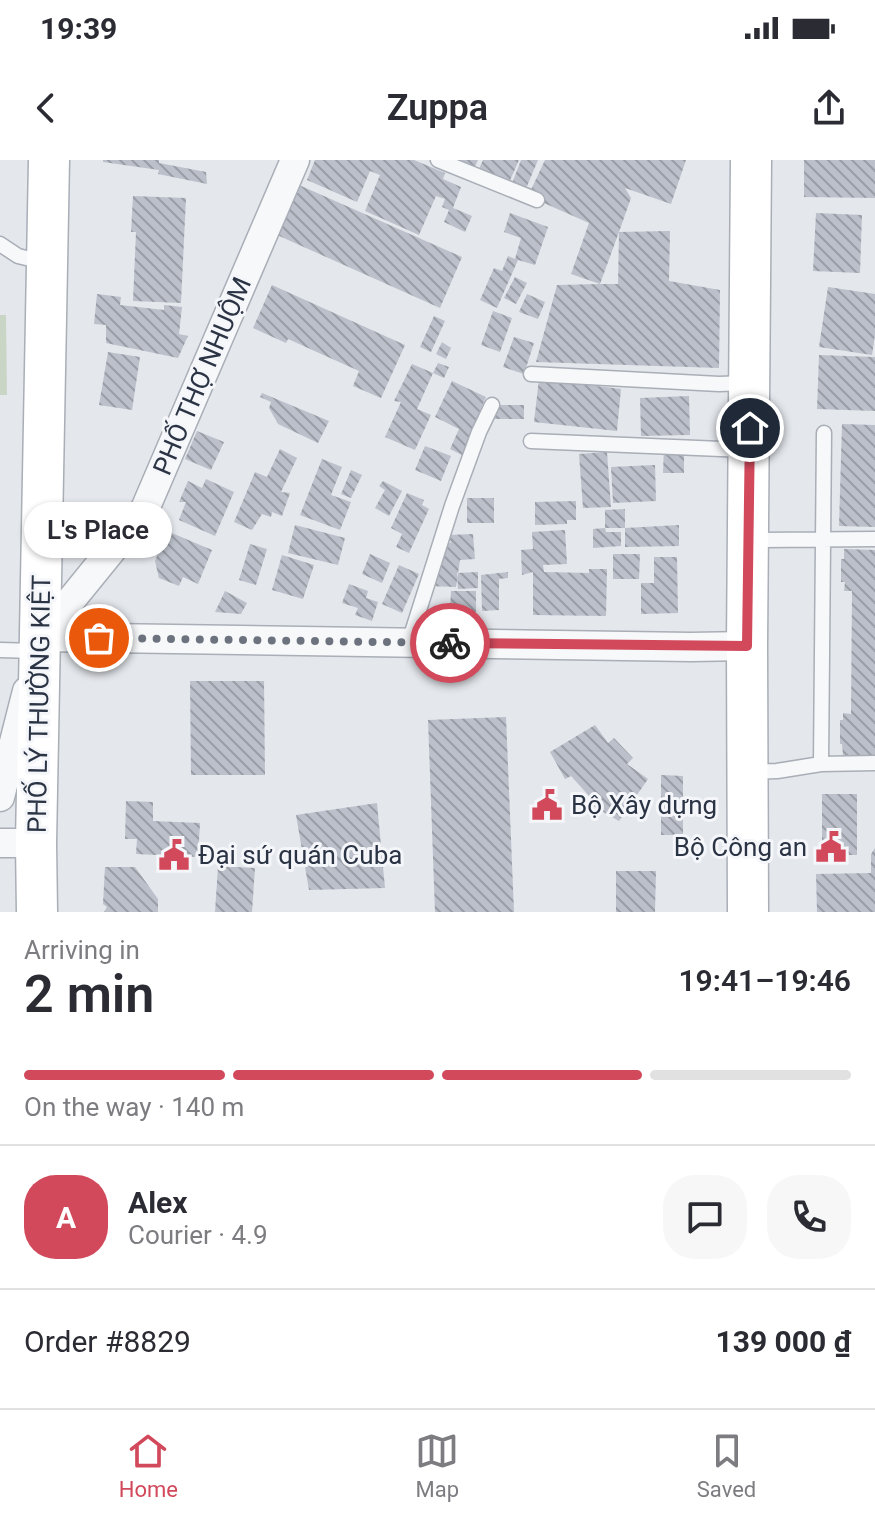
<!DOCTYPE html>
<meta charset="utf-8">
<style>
:root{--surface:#fff;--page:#f7f7f7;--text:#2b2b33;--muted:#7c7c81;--line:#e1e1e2;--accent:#d1495b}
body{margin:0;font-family:Roboto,sans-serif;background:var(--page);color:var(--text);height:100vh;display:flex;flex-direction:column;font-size:30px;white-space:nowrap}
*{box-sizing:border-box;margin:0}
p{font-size:26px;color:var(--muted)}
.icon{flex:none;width:44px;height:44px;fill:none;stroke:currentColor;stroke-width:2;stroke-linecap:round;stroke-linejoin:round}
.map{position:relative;height:752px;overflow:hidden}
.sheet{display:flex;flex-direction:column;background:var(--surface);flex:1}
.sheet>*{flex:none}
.pin{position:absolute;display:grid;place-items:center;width:68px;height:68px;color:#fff;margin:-34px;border:4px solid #fff;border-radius:50%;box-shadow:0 2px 8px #0007}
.courier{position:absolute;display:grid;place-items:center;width:80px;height:80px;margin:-40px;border:6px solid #d1495b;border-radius:50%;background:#fff;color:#222;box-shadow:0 2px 10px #0007}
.bubble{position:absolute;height:56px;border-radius:28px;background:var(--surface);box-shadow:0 2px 6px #0004;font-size:26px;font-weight:600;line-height:56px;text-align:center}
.overview em{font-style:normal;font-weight:600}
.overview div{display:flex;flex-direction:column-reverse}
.overview{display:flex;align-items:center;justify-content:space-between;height:136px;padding:0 24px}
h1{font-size:52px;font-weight:600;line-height:60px}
.bar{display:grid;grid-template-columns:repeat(4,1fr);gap:12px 8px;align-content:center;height:96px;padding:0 24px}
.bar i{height:10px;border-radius:6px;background:var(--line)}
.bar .active{background:var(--accent)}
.bar p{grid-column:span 4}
.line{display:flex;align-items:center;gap:20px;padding:0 24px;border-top:2px solid var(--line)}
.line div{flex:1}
.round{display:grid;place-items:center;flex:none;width:84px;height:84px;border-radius:32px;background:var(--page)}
.status{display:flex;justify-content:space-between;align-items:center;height:56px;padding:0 40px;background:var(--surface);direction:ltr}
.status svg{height:22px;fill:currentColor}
header{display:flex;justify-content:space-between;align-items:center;height:104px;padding:0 24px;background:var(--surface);font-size:36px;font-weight:600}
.tab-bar{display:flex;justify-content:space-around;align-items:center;height:112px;border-top:2px solid var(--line);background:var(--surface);font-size:22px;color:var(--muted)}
.tab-bar a{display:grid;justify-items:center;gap:4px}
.tab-bar .active{color:var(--accent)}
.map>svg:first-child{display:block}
.green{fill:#c9d6c5}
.building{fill:url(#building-back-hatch);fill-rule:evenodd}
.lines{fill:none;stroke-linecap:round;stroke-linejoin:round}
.lane-casing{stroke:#a9aeb7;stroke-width:17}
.street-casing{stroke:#a9aeb7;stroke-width:31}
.secondary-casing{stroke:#a9aeb7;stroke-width:43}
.lane{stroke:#f7f8fa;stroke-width:14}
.street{stroke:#f7f8fa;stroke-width:28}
.secondary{stroke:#fff;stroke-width:40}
.done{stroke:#6c737f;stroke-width:8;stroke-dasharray:0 14.4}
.route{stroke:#d1495b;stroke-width:10}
.labels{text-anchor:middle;stroke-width:6;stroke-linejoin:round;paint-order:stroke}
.street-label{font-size:26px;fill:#2b3445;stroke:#f4f6f9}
.poi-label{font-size:26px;fill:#2b3445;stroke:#f4f6f9;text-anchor:start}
</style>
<div class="status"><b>19:39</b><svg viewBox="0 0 49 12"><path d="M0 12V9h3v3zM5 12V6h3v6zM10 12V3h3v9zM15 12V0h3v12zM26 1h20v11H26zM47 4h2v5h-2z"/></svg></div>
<header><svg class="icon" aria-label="back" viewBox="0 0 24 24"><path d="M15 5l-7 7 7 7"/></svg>Zuppa<svg class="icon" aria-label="share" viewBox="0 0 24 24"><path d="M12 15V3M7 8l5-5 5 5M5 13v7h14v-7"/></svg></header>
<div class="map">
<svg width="875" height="752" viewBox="0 0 875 752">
<defs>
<pattern id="building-back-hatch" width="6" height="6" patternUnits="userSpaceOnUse" patternTransform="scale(2)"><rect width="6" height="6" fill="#bbc0ca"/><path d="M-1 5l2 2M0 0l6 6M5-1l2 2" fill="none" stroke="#989da6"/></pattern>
</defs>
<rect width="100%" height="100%" fill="#e4e7ec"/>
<path class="green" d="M0,155h6l1,80h-7z"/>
<path class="building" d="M103,0h56v3l47,9 1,12 -49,-10 1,-4 -56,-8z
M315,0h99l31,13 -2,6 18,8 -8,21 19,8 -7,16 -21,-10 5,-12 -7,-3 3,-8 -9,-3 -17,39 -54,-24 15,-36 -10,-4 -13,31 -50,-22z
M456,0h22l-5,11z
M483,0h36l-11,25 -30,-14z
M521,0h17l-13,31 -14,-5z
M545,0h141l-15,44 -46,-16 6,10 -12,34 51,-1 -1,50 51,9 -1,78 -183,-6 21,-77 43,-1 -29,-10 18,-51 -61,-27zM619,72l-1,52h-18z
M804,0h71v38l-71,-1z
M299,25l163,72 -22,51 -163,-73z
M133,36l53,2 -5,105 -48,-2 3,-69h-5z
M510,53l38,14 -13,38 -17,-5 -21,48 -17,-8 14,-32 8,3 6,-15 7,3 6,-21 -17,-6z
M816,53l46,2 -2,58 -47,-2z
M515,117l12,6 -11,21 -12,-6z
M272,125l133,60 -24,53 -28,-12 6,-15 -71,-32 -2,4 -33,-15z
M828,127l47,7v41l-3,20 -53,-8z
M97,134l24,3 -1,8 44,5v-5l18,2 -3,27 9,2 -10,22 -72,-15v-18l-12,-1z
M527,134l18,8 -7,17 -19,-7z
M493,151l19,7 -12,34 -19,-7z
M434,156l11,5 -14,31 -11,-5z
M514,177l20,6 -10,31 -21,-7z
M442,182l9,6 -5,11 -10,-5z
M108,192l32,5 -8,53 -33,-5z
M819,195l56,2v54l-58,-2z
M438,203l11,4 -5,11 -11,-5 -16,36 14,6 -16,35 -30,-13 16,-35 -7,-1 18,-37 21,9z
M539,219l82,10 -4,42 -83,-9z
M452,221l34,16 -14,32 7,3 -11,26 -18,-9 9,-20 -24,-12z
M262,233l67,28 -11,22 -40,-19 -9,-16 2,-6 -11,-5z
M689,236l1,39 -49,1 -1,-38z
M492,245h32v14h-36z
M842,264l33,1v102l-36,-1z
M197,271l27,11 -13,28 -26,-11z
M425,286l26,10 -10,25 -26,-11z
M664,287l20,2v24h-21z
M280,289l17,9 -16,34 9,1 -8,23 -10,-4 -1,5 -9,-3 -10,16 -18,-8 21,-50 12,5z
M607,292l4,55 -28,1 -4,-54z
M322,299l20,8 -11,28 20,7 -11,28 -40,-15z
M655,305l1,36 -43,2 -2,-36z
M351,310l11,5 -11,23 -10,-4z
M206,319l28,13 -19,44 -36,-16 7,-18h-7l9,-21 14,7z
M383,321l19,10 -13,25 -14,-8 10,-18 -6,-4z
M407,333l17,7 -2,5 7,4 -20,44 -13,-6 6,-13 -11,-6z
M467,338h27v25h-27z
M576,341v19h-9v4l-32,1v-23z
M625,349v19h-20v-18z
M295,365l50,13 -7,27 -50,-12z
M679,365v21l-54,1v-19z
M605,368l1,4h15v14l-28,2v-19z
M565,370l2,34 -24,1 1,7 45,1v-4h18l-1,47 -73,-1v-43l-11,3 -1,-25 12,-1 -1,-17z
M167,371l45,19 -14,34 -15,-7 -4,9 -20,-8 -4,-17z
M473,374l2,25 -15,1 -4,27 -28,-1 12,-43h11l-3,-8z
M250,384l17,5 -11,36 -17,-5z
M844,389l31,1v205h-32l-1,-11h-2v-24h3v-7l8,1 1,-123h-8l1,-9h-4v-23h3z
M370,394l20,9 -8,20 -20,-9z
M613,394h27l-1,25h-26z
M282,395l32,10 -11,34 -31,-9z
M654,397h23l1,56 -37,1v-31h13z
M399,405l20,9 -17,39 -20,-9z
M478,412v16l-20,1 -1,-16z
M508,412v6l-9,1v31l-17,1 -1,-36z
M349,424l19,7 -2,7 12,4 -6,19 -17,-6 3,-7 -16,-5z
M225,431l22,12 -6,11 -26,-2z
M451,431h25v21l-26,-1z
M190,521h74l1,94h-74z
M506,557l8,195h-79l-7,-192z
M595,565l13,18 6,-5 19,20 -6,6 21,15 -29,42 -31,-18 3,-5 -20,-22 -6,3 -15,-27z
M661,615l22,1v59h-22z
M822,634h35v61h-35z
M126,641l27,1v19l47,2 -2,34 -62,-3 1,-15h-12z
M377,643l8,85 -76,2 -13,-75z
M875,688v64h-58l-1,-38 55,-1v-19z
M218,706l37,2 -3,44h-37z
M105,707h30l23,32v13h-54l3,-5 -4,-3z
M616,711h40l-1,41h-39z"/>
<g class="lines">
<defs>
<path id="lane" d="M438,0l99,40
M0,84l18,12 25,6
M531,214l188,10 27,-1
M531,281l214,9
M751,380l124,-1
M409,482l43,-136 27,-74 13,-27
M0,490l36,1
M821,604l3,-331
M752,612l25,-1 44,-7 54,-1"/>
<path id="street" d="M41,477l650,10 56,-1
M39,483l2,-6 104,-128 150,-349
M0,637l27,-106
M0,683h36"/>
<path id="secondary" d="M37,752l-1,-69 13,-683
M748,752l-1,-266 4,-486"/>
</defs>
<use href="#lane" class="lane-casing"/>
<use href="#street" class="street-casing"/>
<use href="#secondary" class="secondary-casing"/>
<use href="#lane" class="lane"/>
<use href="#street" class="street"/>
<use href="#secondary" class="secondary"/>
</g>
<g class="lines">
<path class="done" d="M99,478l351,5"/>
<path class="route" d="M450,483l297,3 3,-218"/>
</g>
<defs>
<symbol id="civic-bare" viewBox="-9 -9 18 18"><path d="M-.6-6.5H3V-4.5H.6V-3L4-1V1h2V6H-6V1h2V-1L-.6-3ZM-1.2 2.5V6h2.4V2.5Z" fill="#d1495b" stroke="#f4f6f9" stroke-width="2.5" paint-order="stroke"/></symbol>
</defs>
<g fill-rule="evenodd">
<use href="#civic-bare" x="525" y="623" width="44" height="44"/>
<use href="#civic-bare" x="809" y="665" width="44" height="44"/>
<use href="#civic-bare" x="152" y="673" width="44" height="44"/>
</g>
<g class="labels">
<g class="street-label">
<text transform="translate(202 216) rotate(-67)" y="9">PHỐ THỢ NHUỘM</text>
<text transform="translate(39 544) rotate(-89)" y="9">PHỐ LÝ THƯỜNG KIỆT</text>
</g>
<g class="poi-label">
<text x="571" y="654">Bộ Xây dựng</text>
<text x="807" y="696" text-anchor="end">Bộ Công an</text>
<text x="198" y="704">Đại sứ quán Cuba</text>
</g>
</g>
</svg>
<div class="pin" style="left:99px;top:478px;background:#ea580c"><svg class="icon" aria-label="bag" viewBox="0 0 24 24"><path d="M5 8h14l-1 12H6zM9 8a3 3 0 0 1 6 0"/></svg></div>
<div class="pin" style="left:750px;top:268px;background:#1f2937"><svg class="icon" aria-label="home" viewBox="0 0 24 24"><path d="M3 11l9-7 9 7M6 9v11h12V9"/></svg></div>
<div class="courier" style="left:450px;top:483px"><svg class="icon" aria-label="bike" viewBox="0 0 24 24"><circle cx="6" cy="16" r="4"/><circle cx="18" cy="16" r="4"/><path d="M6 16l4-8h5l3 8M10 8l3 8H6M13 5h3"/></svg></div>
<div class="bubble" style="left:24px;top:342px;width:148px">L's Place</div>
</div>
<section class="sheet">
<div class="overview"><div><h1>2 min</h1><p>Arriving in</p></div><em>19:41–19:46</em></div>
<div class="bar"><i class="active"></i><i class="active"></i><i class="active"></i><i></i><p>On the way · 140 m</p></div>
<div class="line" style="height:144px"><b class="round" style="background:var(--accent);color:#fff">A</b><div><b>Alex</b><p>Courier · 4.9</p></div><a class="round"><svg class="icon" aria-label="chat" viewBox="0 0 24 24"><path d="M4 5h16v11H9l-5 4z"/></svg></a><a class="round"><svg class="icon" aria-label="phone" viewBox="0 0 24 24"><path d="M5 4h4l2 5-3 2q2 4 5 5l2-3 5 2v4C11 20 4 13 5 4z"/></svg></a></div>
<div class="line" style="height:104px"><div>Order #8829</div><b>139 000 ₫</b></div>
</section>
<nav class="tab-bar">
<a class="active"><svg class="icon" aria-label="home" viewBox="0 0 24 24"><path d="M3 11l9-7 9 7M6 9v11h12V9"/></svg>Home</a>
<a><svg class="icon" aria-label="map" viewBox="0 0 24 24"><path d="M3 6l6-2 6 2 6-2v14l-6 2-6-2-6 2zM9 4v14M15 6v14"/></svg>Map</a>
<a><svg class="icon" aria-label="saved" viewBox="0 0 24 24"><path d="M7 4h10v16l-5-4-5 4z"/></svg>Saved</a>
</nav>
